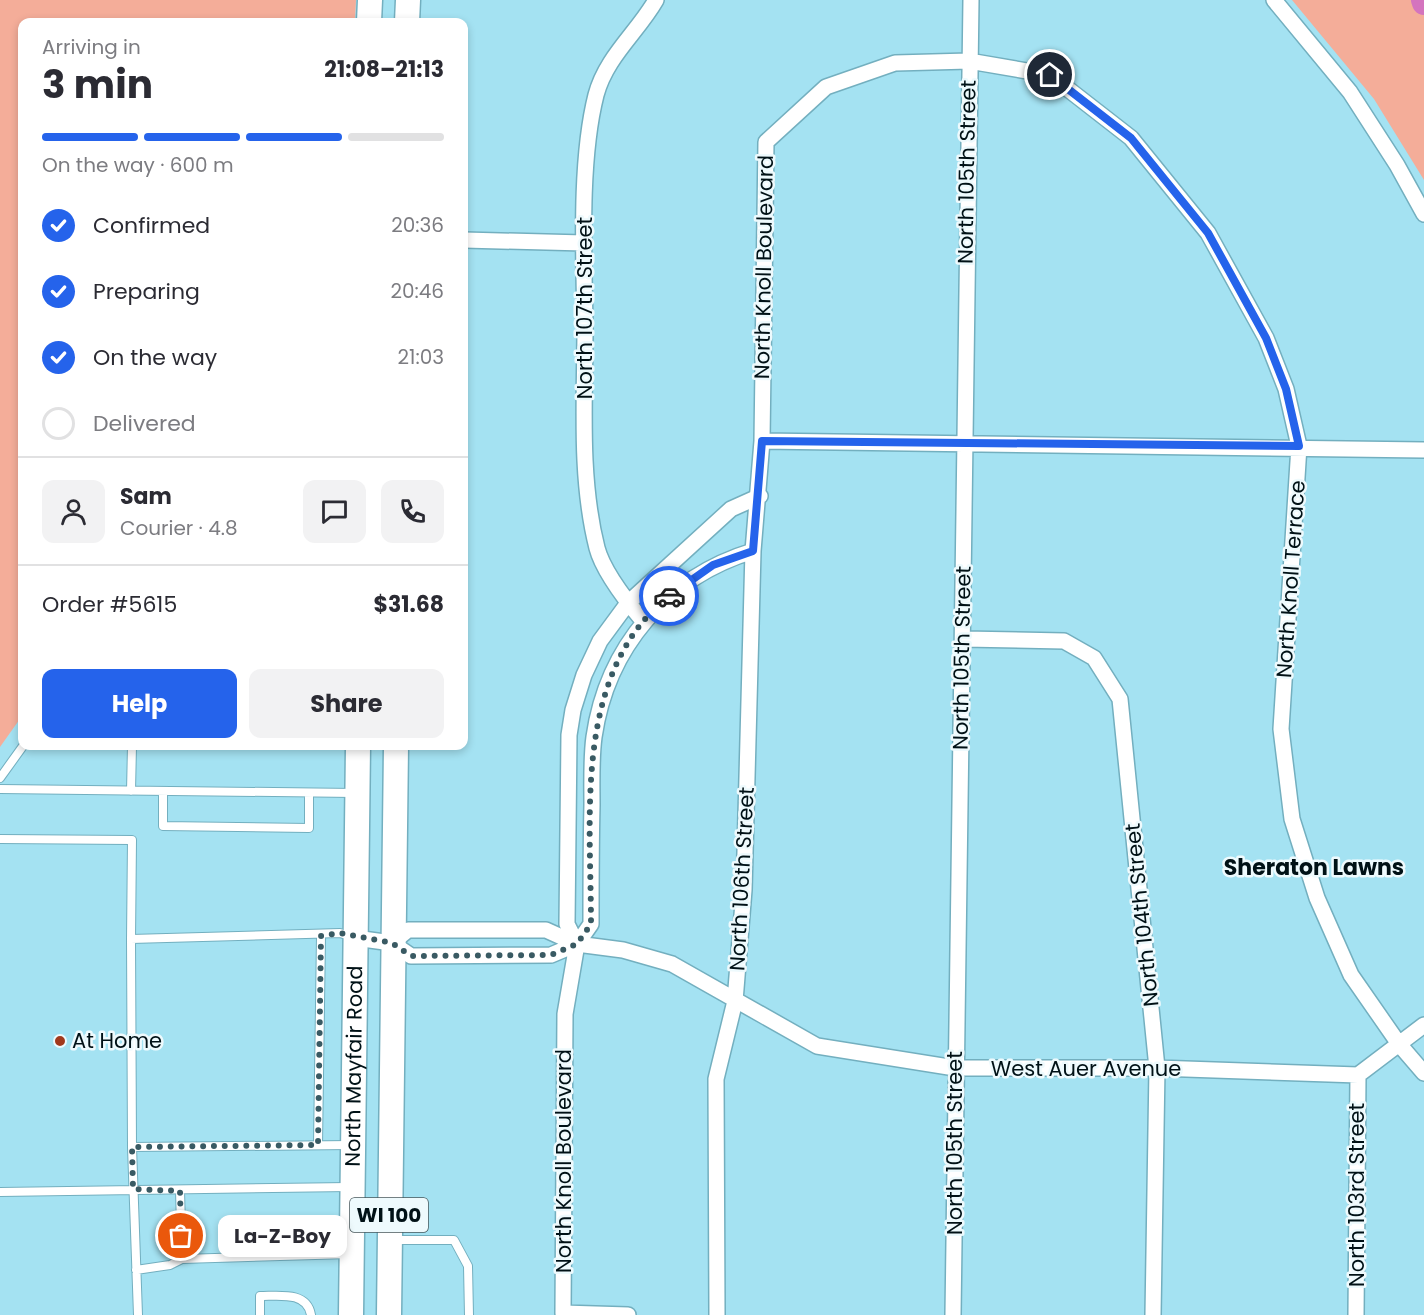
<!DOCTYPE html>
<meta charset="utf-8">
<style>
:root{--surface:#fff;--page:#f2f2f3;--text:#2b2b33;--muted:#7c7c81;--line:#e1e1e2;--accent:#2563eb}
body{margin:0;font-family:Poppins,sans-serif;background:var(--page);color:var(--text);height:100vh;display:flex;flex-direction:column;font-size:22px;white-space:nowrap}
*{box-sizing:border-box;margin:0}
p{font-size:20px;color:var(--muted)}
.icon{flex:none;width:33px;height:33px;fill:none;stroke:currentColor;stroke-width:2;stroke-linecap:round;stroke-linejoin:round}
.map{position:relative;flex:1;overflow:hidden}
.sheet{position:absolute;left:18px;top:18px;width:450px;height:732px;display:flex;flex-direction:column;background:var(--surface);border-radius:12px;box-shadow:0 3px 9px #0003}
.sheet>*{flex:none}
.pin{position:absolute;display:grid;place-items:center;width:51px;height:51px;color:#fff;margin:-26px;border:3px solid #fff;border-radius:50%;box-shadow:0 2px 6px #0007}
.courier{position:absolute;display:grid;place-items:center;width:60px;height:60px;margin:-30px;border:4px solid #2563eb;border-radius:50%;background:#fff;color:#222;box-shadow:0 2px 8px #0007}
.bubble{position:absolute;height:42px;border-radius:12px;background:var(--surface);box-shadow:0 3px 9px #0003;font-size:20px;font-weight:700;line-height:42px;text-align:center}
.overview em{font-style:normal;font-weight:700}
.overview div{display:flex;flex-direction:column-reverse}
.overview{display:flex;align-items:center;justify-content:space-between;height:102px;padding:0 24px}
h1{font-size:39px;font-weight:700;line-height:45px}
.bar{display:grid;grid-template-columns:repeat(4,1fr);gap:9px 6px;align-content:center;height:72px;padding:0 24px}
.bar i{height:8px;border-radius:4px;background:var(--line)}
.bar .current{background:var(--accent)}
.bar p{grid-column:span 4}
.line{display:flex;align-items:center;gap:15px;padding:0 24px;border-top:2px solid var(--line)}
.line div{flex:1}
.round{display:grid;place-items:center;flex:none;width:63px;height:63px;border-radius:12px;background:var(--page)}
ol{padding:0 24px;list-style:none}
li{display:flex;align-items:center;gap:18px;height:66px}
li p{margin-inline-start:auto}
li .icon{padding:6px;border-radius:50%;background:var(--accent);color:#fff;stroke-width:4}
li:last-child{color:var(--muted)}
li i{width:33px;height:33px;border:3px solid var(--line);border-radius:50%}
.action{display:flex;gap:12px;margin-top:auto;padding:12px 24px}
.action a{flex:1;height:69px;border-radius:12px;background:var(--accent);color:#fff;font-size:24px;font-weight:700;line-height:69px;text-align:center}
.action a+a{background:var(--page);color:var(--text)}
.map>svg:first-child{display:block}
.green{fill:#f4ad99}
.lines{fill:none;stroke-linecap:round;stroke-linejoin:round}
.river{stroke:#d474be;stroke-width:24}
.service-casing{stroke:#73afbf;stroke-width:10}
.minor-casing{stroke:#73afbf;stroke-width:18}
.primary-casing{stroke:#73afbf;stroke-width:27}
.service{stroke:#fff;stroke-width:8}
.minor{stroke:#fff;stroke-width:15}
.primary{stroke:#fff;stroke-width:24}
.done{stroke:#395a63;stroke-width:6;stroke-dasharray:0 10.8}
.route{stroke:#2563eb;stroke-width:8}
.poi-dot{fill:#a1391c;stroke:#eefafd;stroke-width:2}
.labels{text-anchor:middle;stroke-width:5;stroke-linejoin:round;paint-order:stroke}
.shield{fill:#eefafd;stroke:#47575b;stroke-width:1.5}
.shield-label{font-size:20px;font-weight:bold;fill:#001116}
.street-label{font-size:21px;fill:#001116;stroke:#eefafd}
.poi-label{font-size:21px;fill:#001116;stroke:#eefafd;text-anchor:start}
.neighbourhood-label{font-size:22px;font-weight:bold;fill:#001116;stroke:#eefafd}
</style>
<div class="map">
<svg width="1424" height="1315" viewBox="0 0 1424 1315">
<rect width="100%" height="100%" fill="#a4e2f2"/>
<path class="green" d="M0,0h356l-1,22h-333v694l-22,31z
M1292,0h132v180l-50,-81z"/>
<g class="lines">
<path class="river" d="M1423,0l1,3"/>
<defs>
<path id="service" d="M0,778l23,-32
M0,789l355,4
M131,791l1,-45
M163,792v34l146,2v-35
M0,839l132,1 -1,99 209,-6 13,4
M131,939l1,208
M318,1145l3,-209
M180,1191l2,68
M0,1192l349,-5
M393,1240h61l14,26 1,49
M136,1270l34,-5 12,-6 168,-5
M138,1315l-6,-168 219,-2
M260,1315v-19c19,0 47,-5 51,19"/>
<path id="minor" d="M1274,0l76,92 47,73 27,49
M464,240l120,3
M762,441l662,9
M643,621c-15,-18 -40,-50 -46,-73 -18,-71 -12,-148 -12,-221 -1,-70 -6,-165 11,-232 10,-38 41,-62 60,-95
M964,639l100,2 30,17 26,41 37,369 -4,247
M355,938l37,5 19,13 140,-1 26,-11
M392,943l16,-13h138l31,14 46,6 49,14 145,82 138,22h202l201,7 66,-50
M577,944l-10,-20 2,-189 4,-25 11,-35 16,-34 28,-38 103,-94 29,-13
M628,1315l-65,-2 2,-299 12,-70 14,-20c0,-40 0,-79 1,-119 0,-22 -1,-46 2,-68 13,-90 73,-160 159,-186
M717,1315l-1,-236 19,-78 9,-111 9,-339 9,-110 4,-299 60,-55 69,-24 74,-2 81,14 81,63 77,95 58,105 20,51 13,57 -18,283 11,90 25,79 34,77 48,69 25,29
M953,1315l18,-1315
M1356,1315l2,-240"/>
<g id="primary">
<path d="M369,22l1,-22"/>
<path d="M407,22l1,-22"/>
<path id="s1" d="M351,1315l7,-569"/>
<path d="M389,1315l7,-569"/>
</g>
</defs>
<use href="#service" class="service-casing"/>
<use href="#minor" class="minor-casing"/>
<use href="#primary" class="primary-casing"/>
<use href="#service" class="service"/>
<use href="#minor" class="minor"/>
<use href="#primary" class="primary"/>
</g>
<g class="lines">
<path class="done" d="M181,1236l-1,-45 -47,-2 -1,-42 186,-2 3,-209 19,-3 52,10 19,13 140,-1 26,-11 14,-20c0,-109 -18,-251 78,-328"/>
<path class="route" d="M669,596l44,-31 40,-14 9,-110 537,5 -13,-57 -20,-51 -58,-105 -77,-95 -81,-63"/>
</g>
<circle class="poi-dot" cx="60" cy="1041" r="6"/>
<g class="labels">
<rect class="shield" x="350" y="1198" width="78" height="34" rx="4.5"/>
<g class="shield-label">
<text x="389" y="1222">WI 100</text>
</g>
<g class="street-label">
<text transform="translate(967 172) rotate(-89)" y="7">North 105th Street</text>
<text transform="translate(764 267) rotate(-89)" y="7">North Knoll Boulevard</text>
<text transform="translate(585 308) rotate(-90)" y="7">North 107th Street</text>
<text transform="translate(1291 579) rotate(-86)" y="7">North Knoll Terrace</text>
<text transform="translate(962 658) rotate(-89)" y="7">North 105th Street</text>
<text transform="translate(742 879) rotate(-87)" y="7">North 106th Street</text>
<text transform="translate(1142 915) rotate(-96)" y="7">North 104th Street</text>
<text dy="7" stroke="none"><textPath href="#s1" startOffset="249">North Mayfair Road</textPath></text>
<text x="1086" y="1076">West Auer Avenue</text>
<text transform="translate(955 1143) rotate(-90)" y="7">North 105th Street</text>
<text transform="translate(564 1161) rotate(-90)" y="7">North Knoll Boulevard</text>
<text transform="translate(1357 1195) rotate(-90)" y="7">North 103rd Street</text>
</g>
<g class="poi-label">
<text x="72" y="1048">At Home</text>
</g>
<g class="neighbourhood-label">
<text x="1314" y="875">Sheraton Lawns</text>
</g>
</g>
</svg>
<div class="pin" style="left:181px;top:1236px;background:#ea580c"><svg class="icon" aria-label="bag" viewBox="0 0 24 24"><path d="M5 8h14l-1 12H6zM9 8a3 3 0 0 1 6 0"/></svg></div>
<div class="pin" style="left:1050px;top:75px;background:#1f2937"><svg class="icon" aria-label="home" viewBox="0 0 24 24"><path d="M3 11l9-7 9 7M6 9v11h12V9"/></svg></div>
<div class="courier" style="left:669px;top:596px"><svg class="icon" aria-label="car" viewBox="0 0 24 24"><path d="M5 17H2v-5l4-1 3-4h7l3 4 3 1v5h-3M9 17h6M6 11h13"/><circle cx="7" cy="17" r="2"/><circle cx="17" cy="17" r="2"/></svg></div>
<div class="bubble" style="left:218px;top:1215px;width:129px">La-Z-Boy</div>
<section class="sheet">
<div class="overview"><div><h1>3 min</h1><p>Arriving in</p></div><em>21:08–21:13</em></div>
<div class="bar"><i class="current"></i><i class="current"></i><i class="current"></i><i></i><p>On the way · 600 m</p></div>
<ol>
<li><svg class="icon" aria-label="check" viewBox="0 0 24 24"><path d="M5 12l5 5 9-10"/></svg>Confirmed<p>20:36</p></li>
<li><svg class="icon" aria-label="check" viewBox="0 0 24 24"><path d="M5 12l5 5 9-10"/></svg>Preparing<p>20:46</p></li>
<li><svg class="icon" aria-label="check" viewBox="0 0 24 24"><path d="M5 12l5 5 9-10"/></svg>On the way<p>21:03</p></li>
<li><i></i>Delivered</li>
</ol>
<div class="line" style="height:108px"><a class="round"><svg class="icon" aria-label="person" viewBox="0 0 24 24"><circle cx="12" cy="8" r="4"/><path d="M4 21q1-7 8-7t8 7"/></svg></a><div><b>Sam</b><p>Courier · 4.8</p></div><a class="round"><svg class="icon" aria-label="chat" viewBox="0 0 24 24"><path d="M4 5h16v11H9l-5 4z"/></svg></a><a class="round"><svg class="icon" aria-label="phone" viewBox="0 0 24 24"><path d="M5 4h4l2 5-3 2q2 4 5 5l2-3 5 2v4C11 20 4 13 5 4z"/></svg></a></div>
<div class="line" style="height:78px"><div>Order #5615</div><b>$31.68</b></div>
<div class="action"><a>Help</a><a>Share</a></div>
</section>
</div>
